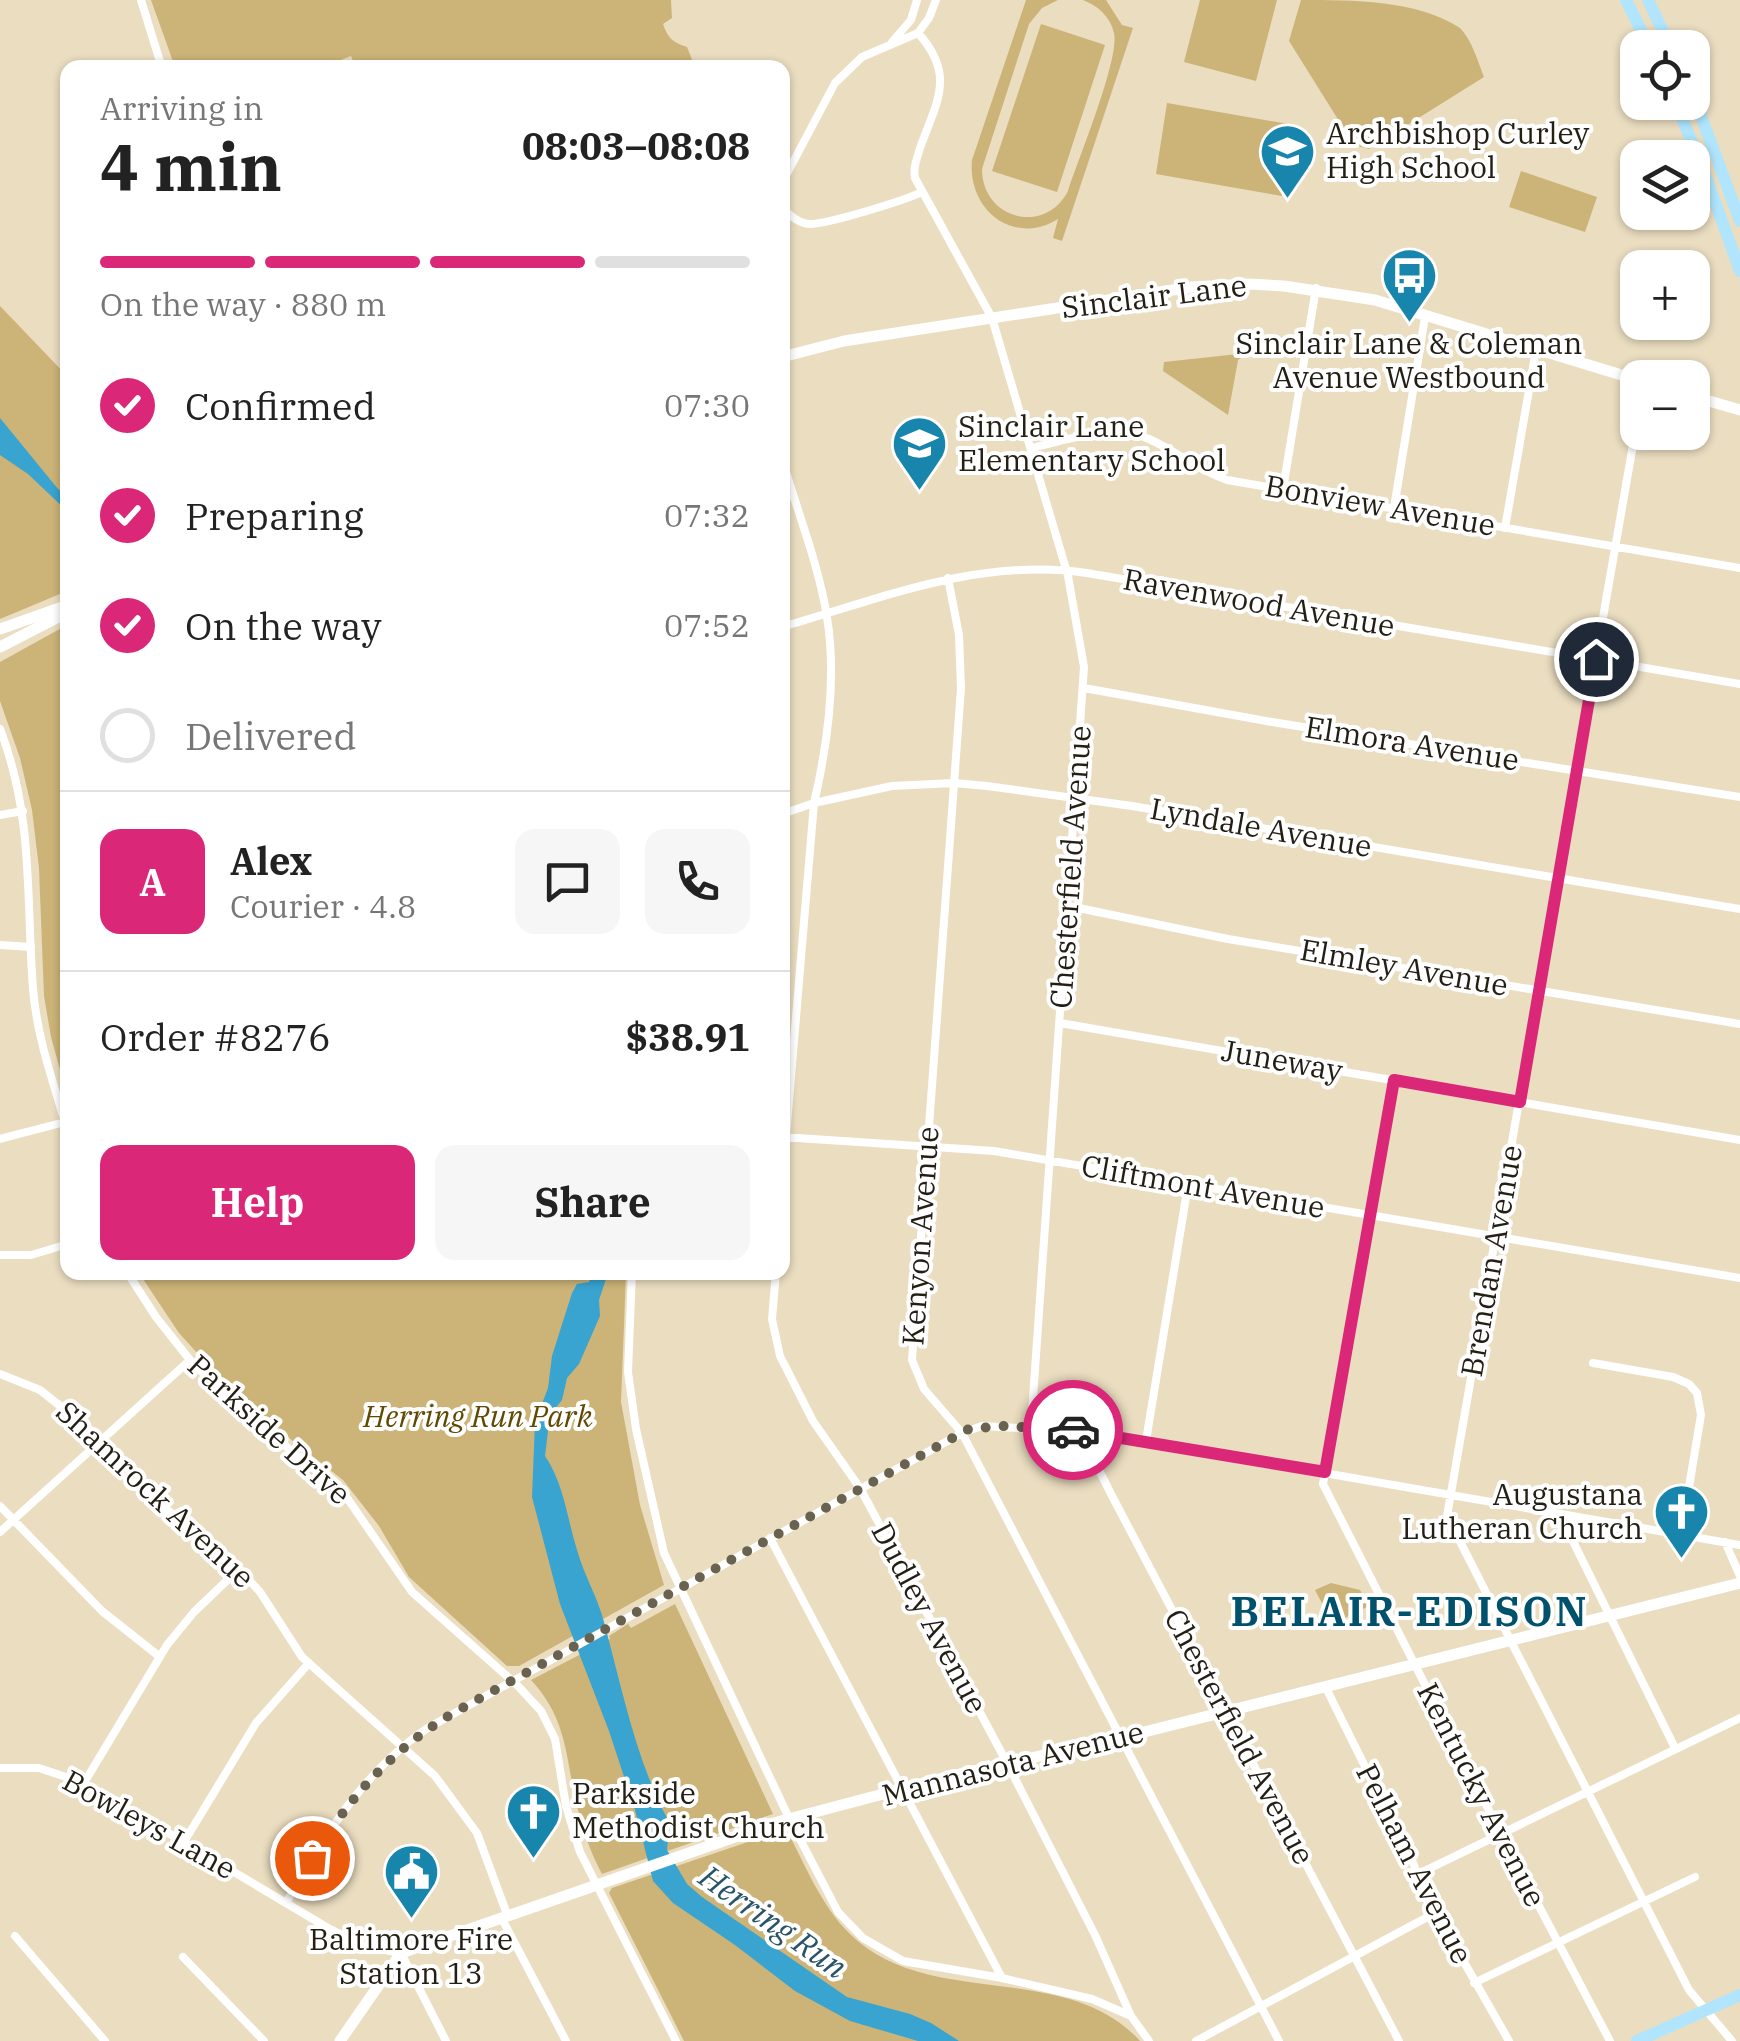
<!DOCTYPE html>
<meta charset="utf-8">
<style>
:root{--surface:#fff;--page:#f6f6f6;--text:#222;--muted:#767676;--line:#e0e0e0;--accent:#db2777}
body{margin:0;font-family:"IBM Plex Serif",serif;background:var(--page);color:var(--text);height:100vh;display:flex;flex-direction:column;font-size:38px;white-space:nowrap}
*{box-sizing:border-box;margin:0}
p{font-size:32px;color:var(--muted)}
.icon{flex:none;width:55px;height:55px;fill:none;stroke:currentColor;stroke-width:2;stroke-linecap:round;stroke-linejoin:round}
.map{position:relative;flex:1;overflow:hidden}
.panel{position:absolute;left:60px;top:60px;width:730px;height:1220px;display:flex;flex-direction:column;background:var(--surface);border-radius:20px;box-shadow:0 2px 8px #0004}
.panel>*{flex:none}
.controls{position:absolute;left:1620px;top:30px;display:grid;gap:20px}
.controls a{display:grid;place-items:center;width:90px;height:90px;border-radius:20px;background:var(--surface);box-shadow:0 2px 8px #0004;font-size:50px}
.pin{position:absolute;display:grid;place-items:center;width:85px;height:85px;color:#fff;margin:-42px;border:5px solid #fff;border-radius:50%;box-shadow:0 2px 10px #0007}
.courier{position:absolute;display:grid;place-items:center;width:100px;height:100px;margin:-50px;border:8px solid #db2777;border-radius:50%;background:#fff;color:#222;box-shadow:0 2px 12px #0007}
.summary em{font-style:normal;font-weight:800}
.summary div{display:flex;flex-direction:column-reverse}
.summary{display:flex;align-items:center;justify-content:space-between;height:170px;padding:0 40px}
h1{font-size:65px;font-weight:800;line-height:75px}
.bar{display:grid;grid-template-columns:repeat(4,1fr);gap:15px 10px;align-content:center;height:120px;padding:0 40px}
.bar i{height:12px;border-radius:8px;background:var(--line)}
.bar .on{background:var(--accent)}
.bar p{grid-column:span 4}
.line{display:flex;align-items:center;gap:25px;padding:0 40px;border-top:2px solid var(--line)}
.line div{flex:1}
.round{display:grid;place-items:center;flex:none;width:105px;height:105px;border-radius:20px;background:var(--page)}
ol{padding:0 40px;list-style:none}
li{display:flex;align-items:center;gap:30px;height:110px}
li p{margin-inline-start:auto}
li .icon{padding:10px;border-radius:50%;background:var(--accent);color:#fff;stroke-width:4}
li:last-child{color:var(--muted)}
li i{width:55px;height:55px;border:5px solid var(--line);border-radius:50%}
.primary-button{display:flex;gap:20px;margin-top:auto;padding:20px 40px}
.primary-button a{flex:1;height:115px;border-radius:20px;background:var(--accent);color:#fff;font-size:40px;font-weight:800;line-height:115px;text-align:center}
.primary-button a+a{background:var(--page);color:var(--text)}
.map>svg:first-child{display:block}
.green{fill:#ccb378}
.water{fill:#38a4cf}
.lines{fill:none;stroke-linecap:round;stroke-linejoin:round}
.street{stroke:#fff;stroke-width:8}
.secondary{stroke:#fff;stroke-width:11}
.primary{stroke:#b0e5fd;stroke-width:12}
.done{stroke:#696250;stroke-width:10;stroke-dasharray:0 18}
.route{stroke:#db2777;stroke-width:12}
.labels{text-anchor:middle;stroke-width:8;stroke-linejoin:round;paint-order:stroke}
.poi-label{font-size:30px;fill:#241f14;stroke:#fff;text-anchor:start}
.street-label{font-size:30px;fill:#241f14;stroke:#fff}
.park-label{font-size:30px;font-style:italic;fill:#604900;stroke:#fff}
.water-label{font-size:32px;font-style:italic;fill:#285467;stroke:#fff}
.district-label{font-size:40px;font-weight:bold;letter-spacing:2.5px;fill:#00516b;stroke:#fff}
</style>
<div class="map">
<svg width="1740" height="2041" viewBox="0 0 1740 2041">
<rect width="100%" height="100%" fill="#eaddc0"/>
<path class="green" d="M151,0h520l1,18 -9,6c5,14 9,18 24,23l6,15 8,3 -345,3 -5,-12 -28,11h-148z
M1026,0h32l-16,8 -13,16 -47,145c0,50 63,67 86,22 10,-31 52,-132 46,-158 -4,-17 -16,-27 -31,-33h23l16,25 11,3 -71,213 -9,-3 5,-19c-45,28 -91,-10 -86,-59z
M1200,0h77l-21,81 -72,-19z
M1301,0c52,0 116,0 159,28 12,12 18,34 24,49l-115,72 -15,-4 -65,-104z
M1041,24l64,21 -48,147 -65,-21z
M1167,103l127,22 -12,71 -126,-22z
M1521,171l76,26 -12,35 -76,-25z
M0,306l68,71 -1,214 -67,28z
M1238,354l3,4 -3,2 -10,55 -65,-44 1,-9z
M67,625v470l-16,-58 -7,-41 -5,-128 -7,-58 -12,-52 -20,-57v-39z
M139,1273h487l-5,129 19,103 24,80 -145,81h-12l-98,-89 -30,-51 -36,-46 -86,-67 -38,-36 -40,-44z
M1331,1583l29,7 9,16 -36,18 -18,-34z
M675,1604l98,210 -171,60c-10,-19 -18,-40 -23,-60 -14,-52 -9,-92 -48,-134l79,-41 -1,-3 19,-12 3,4z
M786,1829c19,35 35,77 64,105 78,77 215,25 290,107h-456l-75,-148 3,-5z"/>
<path class="water" d="M0,418l58,71 9,6v16l-39,-37 -28,-19z
M593,1273h15l-9,27 1,16 -21,48 -12,14 -5,22 -12,15 -5,41c19,28 22,62 32,94 7,25 21,48 27,72 18,67 32,138 64,198 5,9 -1,20 -1,30l20,34 15,13 145,100 63,17 21,9 28,18h-41l-68,-20 -55,-30 -60,-46 -62,-42 -20,-22 -18,-71 -26,-79 -49,-127 -28,-107 3,-75 13,-34 4,-32 20,-63 5,-9 12,-2z"/>
<g class="lines">
<path class="street" d="M141,0l21,68
M918,33c38,42 19,68 2,115 -3,11 -7,19 -5,30l77,140 76,258 16,91 -53,760
M892,42l19,-22 6,-20
M782,183l53,-100 27,-26 56,-24 11,-15 7,-18
M782,208c9,8 17,16 29,16 20,-1 92,-23 111,-32
M1638,416l-191,1100 242,474 43,51
M1031,448c38,-8 80,-26 118,-9 27,12 49,31 78,41l513,88
M782,459c15,51 37,107 45,158 10,62 1,126 -13,186l-32,381
M1283,489l33,-201
M1394,508l31,-191
M1505,528l31,-178
M948,578l11,57 2,53 -49,672 12,29 38,44 317,608
M782,627c100,-29 199,-70 305,-54l653,111
M1084,688l188,34 468,75
M0,729c34,88 26,169 33,260 4,49 21,96 35,143
M782,814l32,-11 78,-17 62,-3 33,3 145,20 608,103
M0,815l23,-4
M1069,906l159,33 512,85
M0,945l31,2
M1060,1023l680,117
M1394,1080l-71,404 178,350 109,207
M782,1137l212,14 746,127
M0,1139l65,-17
M0,1255h31l37,-11
M127,1272l29,45 34,43 48,48 105,84 69,100 106,94 23,25 14,28 11,67 14,46 96,189
M632,1272l-4,100 8,57 28,124 125,265 49,94 25,26 40,23 99,17 90,21 39,17 18,25
M776,1272l-4,47 8,37 33,65 47,67 147,275 88,172 36,81
M1593,1363l80,14 16,7 8,9 4,22 -20,120
M0,1374l40,16 62,49 57,64 80,66 21,23 42,65 133,119 42,57 31,84
M1087,1432v14l24,48 288,547
M1146,1441l42,-256
M0,1506l102,105 58,46
M1560,1515l115,233
M0,1532l190,-172
M770,1538l232,440
M1725,1542l15,34
M1325,1686l89,179 5,18 90,158
M0,1768h39l45,15 244,145 36,18 37,7 45,88
M84,1783l83,-138 27,-33 45,-43
M184,1842l72,-119 53,-60
M1416,1875l324,-157
M286,1903c38,-66 76,-130 140,-174l536,-296 20,-7 105,6 653,113
M502,1919l64,122
M15,1936l90,105
M183,1957l81,84
M1474,1983l221,-106
M1196,2041l239,-128"/>
<path class="secondary" d="M782,357l62,-16 348,-54 58,-3 34,2 91,14 263,80
M1692,396l48,14
M0,629l68,-24
M0,647l68,-35
M340,2041l61,-88 380,-132 174,-46 165,-37 620,-155"/>
<path class="primary" d="M1626,0l24,48
M1648,0l23,48
M1692,92l48,129
M1675,102l26,61 39,108
M1637,2041l103,-46"/>
</g>
<g class="lines">
<path class="done" d="M312,1858c38,-61 80,-109 143,-146l514,-283 33,-3 71,4"/>
<path class="route" d="M1073,1430l252,42 69,-392 126,22 76,-443"/>
</g>
<defs>
<symbol id="school-pin" viewBox="-11 -11 22 30"><path d="M0 17L-7.5 6A9.5 9.5 0 1 1 7.5 6Z" fill="#1785ac" stroke="#fff"/><path d="M0-5L7-2L0 1L-7-2ZM-4 1L0 2.5L4 1V4Q0 6-4 4Z" fill="#fff"/></symbol>
<symbol id="bus-pin" viewBox="-11 -11 22 30"><path d="M0 17L-7.5 6A9.5 9.5 0 1 1 7.5 6Z" fill="#1785ac" stroke="#fff"/><path d="M-5-6H5V4H4V6H2V4H-2V6H-4V4H-5ZM-3.5-4V0h7V-4ZM-3.5 1.2v1.5H-2V1.2ZM2 1.2v1.5H3.5V1.2Z" fill="#fff"/></symbol>
<symbol id="church-pin" viewBox="-11 -11 22 30"><path d="M0 17L-7.5 6A9.5 9.5 0 1 1 7.5 6Z" fill="#1785ac" stroke="#fff"/><path d="M-1.2-6h2.4v3.5h3.3v2.4h-3.3V6h-2.4V-.1h-3.3v-2.4h3.3Z" fill="#fff"/></symbol>
<symbol id="civic-pin" viewBox="-11 -11 22 30"><path d="M0 17L-7.5 6A9.5 9.5 0 1 1 7.5 6Z" fill="#1785ac" stroke="#fff"/><path d="M-.6-6.5H3V-4.5H.6V-3L4-1V1h2V6H-6V1h2V-1L-.6-3ZM-1.2 2.5V6h2.4V2.5Z" fill="#fff"/></symbol>
</defs>
<g fill-rule="evenodd">
<use href="#school-pin" x="1256" y="120" width="63" height="86"/>
<use href="#bus-pin" x="1378" y="244" width="63" height="86"/>
<use href="#school-pin" x="888" y="412" width="63" height="86"/>
<use href="#church-pin" x="1650" y="1480" width="63" height="86"/>
<use href="#church-pin" x="502" y="1780" width="63" height="86"/>
<use href="#civic-pin" x="380" y="1840" width="63" height="86"/>
</g>
<g class="labels">
<g class="poi-label">
<text x="1326" y="144">Archbishop Curley<tspan x="1326" dy="34">High School</tspan></text>
<text x="1409" y="354" text-anchor="middle">Sinclair Lane &amp; Coleman<tspan x="1409" dy="34">Avenue Westbound</tspan></text>
<text x="958" y="437">Sinclair Lane<tspan x="958" dy="34">Elementary School</tspan></text>
<text x="1643" y="1505" text-anchor="end">Augustana<tspan x="1643" dy="34">Lutheran Church</tspan></text>
<text x="572" y="1804">Parkside<tspan x="572" dy="34">Methodist Church</tspan></text>
<text x="411" y="1950" text-anchor="middle">Baltimore Fire<tspan x="411" dy="34">Station 13</tspan></text>
</g>
<g class="street-label">
<text transform="translate(1154 297) rotate(-7)" y="10">Sinclair Lane</text>
<text transform="translate(1380 506) rotate(10)" y="10">Bonview Avenue</text>
<text transform="translate(1259 603) rotate(10)" y="10">Ravenwood Avenue</text>
<text transform="translate(1412 744) rotate(9)" y="10">Elmora Avenue</text>
<text transform="translate(1261 828) rotate(10)" y="10">Lyndale Avenue</text>
<text transform="translate(1071 867) rotate(-86)" y="10">Chesterfield Avenue</text>
<text transform="translate(1404 968) rotate(10)" y="10">Elmley Avenue</text>
<text transform="translate(1282 1061) rotate(10)" y="10">Juneway</text>
<text transform="translate(1203 1187) rotate(10)" y="10">Cliftmont Avenue</text>
<text transform="translate(921 1236) rotate(-86)" y="10">Kenyon Avenue</text>
<text transform="translate(1492 1261) rotate(-80)" y="10">Brendan Avenue</text>
<text transform="translate(269 1430) rotate(42)" y="10">Parkside Drive</text>
<text transform="translate(155 1495) rotate(43)" y="10">Shamrock Avenue</text>
<text transform="translate(929 1618) rotate(62)" y="10">Dudley Avenue</text>
<text transform="translate(1239 1737) rotate(62)" y="10">Chesterfield Avenue</text>
<text transform="translate(1013 1764) rotate(-14)" y="10">Mannasota Avenue</text>
<text transform="translate(1481 1795) rotate(63)" y="10">Kentucky Avenue</text>
<text transform="translate(149 1825) rotate(29)" y="10">Bowleys Lane</text>
<text transform="translate(1414 1864) rotate(63)" y="10">Pelham Avenue</text>
</g>
<g class="park-label">
<text x="478" y="1427">Herring Run Park</text>
</g>
<g class="water-label">
<text transform="translate(773 1922) rotate(35)" y="11">Herring Run</text>
</g>
<g class="district-label">
<text x="1410" y="1626">BELAIR-EDISON</text>
</g>
</g>
</svg>
<div class="controls">
<a><svg class="icon" aria-label="locate" viewBox="0 0 24 24"><circle cx="12" cy="12" r="6"/><path d="M12 2v4M12 18v4M2 12h4M18 12h4"/></svg></a>
<a><svg class="icon" aria-label="layers" viewBox="0 0 24 24"><path d="M12 4l9 5-9 5-9-5zM3 14l9 5 9-5"/></svg></a>
<a>+</a>
<a>−</a>
</div>
<div class="pin" style="left:312px;top:1858px;background:#ea580c"><svg class="icon" aria-label="bag" viewBox="0 0 24 24"><path d="M5 8h14l-1 12H6zM9 8a3 3 0 0 1 6 0"/></svg></div>
<div class="pin" style="left:1596px;top:659px;background:#1f2937"><svg class="icon" aria-label="home" viewBox="0 0 24 24"><path d="M3 11l9-7 9 7M6 9v11h12V9"/></svg></div>
<div class="courier" style="left:1073px;top:1430px"><svg class="icon" aria-label="car" viewBox="0 0 24 24"><path d="M5 17H2v-5l4-1 3-4h7l3 4 3 1v5h-3M9 17h6M6 11h13"/><circle cx="7" cy="17" r="2"/><circle cx="17" cy="17" r="2"/></svg></div>
<section class="panel">
<div class="summary"><div><h1>4 min</h1><p>Arriving in</p></div><em>08:03–08:08</em></div>
<div class="bar"><i class="on"></i><i class="on"></i><i class="on"></i><i></i><p>On the way · 880 m</p></div>
<ol>
<li><svg class="icon" aria-label="check" viewBox="0 0 24 24"><path d="M5 12l5 5 9-10"/></svg>Confirmed<p>07:30</p></li>
<li><svg class="icon" aria-label="check" viewBox="0 0 24 24"><path d="M5 12l5 5 9-10"/></svg>Preparing<p>07:32</p></li>
<li><svg class="icon" aria-label="check" viewBox="0 0 24 24"><path d="M5 12l5 5 9-10"/></svg>On the way<p>07:52</p></li>
<li><i></i>Delivered</li>
</ol>
<div class="line" style="height:180px"><b class="round" style="background:var(--accent);color:#fff">A</b><div><b>Alex</b><p>Courier · 4.8</p></div><a class="round"><svg class="icon" aria-label="chat" viewBox="0 0 24 24"><path d="M4 5h16v11H9l-5 4z"/></svg></a><a class="round"><svg class="icon" aria-label="phone" viewBox="0 0 24 24"><path d="M5 4h4l2 5-3 2q2 4 5 5l2-3 5 2v4C11 20 4 13 5 4z"/></svg></a></div>
<div class="line" style="height:130px"><div>Order #8276</div><b>$38.91</b></div>
<div class="primary-button"><a>Help</a><a>Share</a></div>
</section>
</div>
